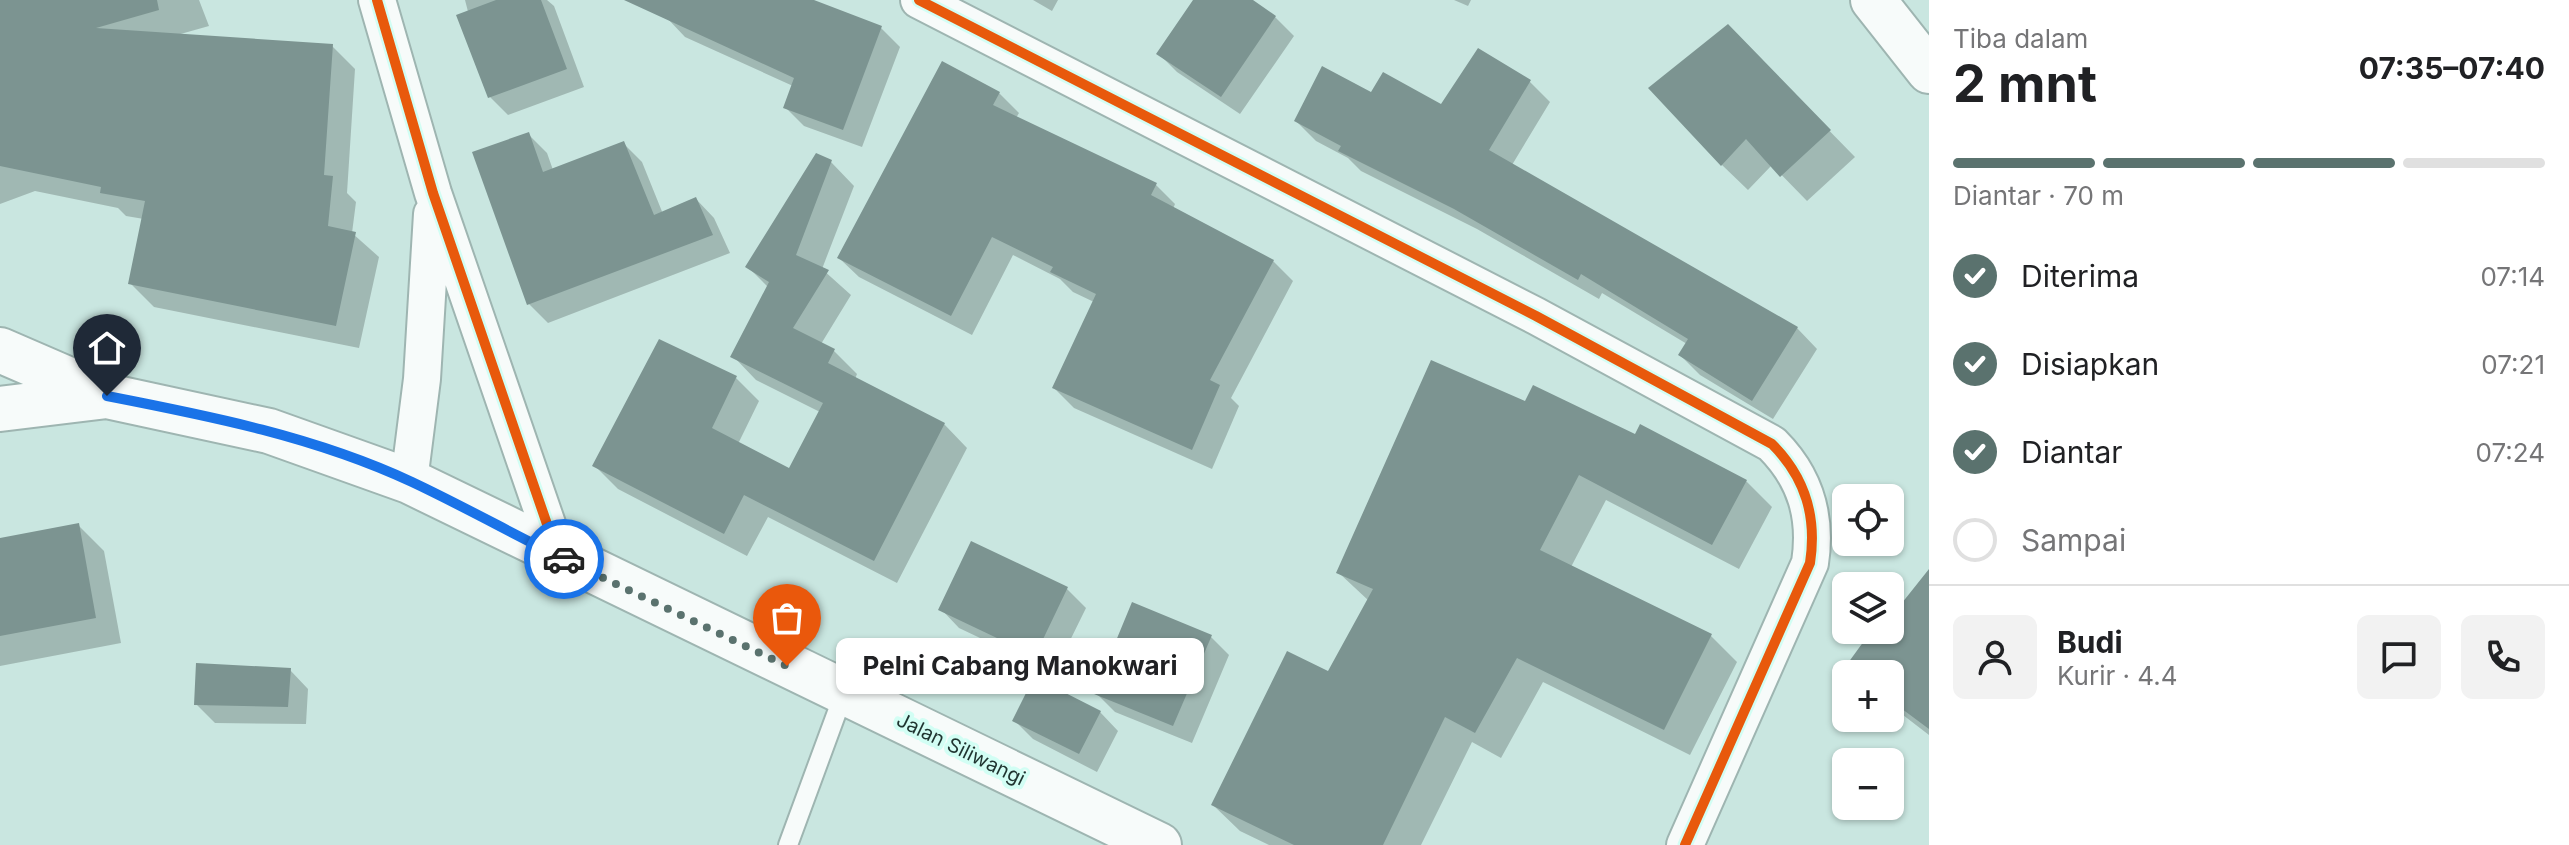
<!DOCTYPE html>
<html lang="id">
<meta charset="utf-8">
<style>
:root{--surface:#fff;--page:#f2f2f2;--text:#202124;--muted:#757577;--line:#e0e0e0;--accent:#5a726e}
body{margin:0;font-family:Inter,sans-serif;background:var(--page);color:var(--text);height:100vh;display:flex;flex-direction:column;font-size:30px;white-space:nowrap}
*{box-sizing:border-box;margin:0}
p{font-size:26px;color:var(--muted)}
.icon{flex:none;width:44px;height:44px;fill:none;stroke:currentColor;stroke-width:2;stroke-linecap:round;stroke-linejoin:round}
.map{position:relative;flex:1;overflow:hidden}
.panel{display:flex;flex-direction:column;background:var(--surface);width:640px}
.panel>*{flex:none}
.tools{position:absolute;left:1832px;top:484px;display:grid;gap:16px}
.tools a{display:grid;place-items:center;width:72px;height:72px;border-radius:12px;background:var(--surface);box-shadow:0 2px 6px #0004;font-size:40px}
.pin{position:absolute;display:grid;place-items:center;width:68px;height:68px;color:#fff;margin:-82px -34px;border-radius:50% 50% 50% 0;rotate:-45deg;box-shadow:0 0 8px #0007}
.pin .icon{rotate:45deg}
.courier{position:absolute;display:grid;place-items:center;width:80px;height:80px;margin:-40px;border:6px solid #1a73e8;border-radius:50%;background:#fff;color:#222;box-shadow:0 2px 10px #0007}
.bubble{position:absolute;height:56px;border-radius:12px;background:var(--surface);box-shadow:0 2px 6px #0004;font-size:26px;font-weight:700;line-height:56px;text-align:center}
.headline em{font-style:normal;font-weight:700}
.headline div{display:flex;flex-direction:column-reverse}
.headline{display:flex;align-items:center;justify-content:space-between;height:136px;padding:0 24px}
h1{font-size:52px;font-weight:700;line-height:60px}
.bar{display:grid;grid-template-columns:repeat(4,1fr);gap:12px 8px;align-content:center;height:96px;padding:0 24px}
.bar i{height:10px;border-radius:6px;background:var(--line)}
.bar .active{background:var(--accent)}
.bar p{grid-column:span 4}
.line{display:flex;align-items:center;gap:20px;padding:0 24px;border-top:2px solid var(--line)}
.line div{flex:1}
.round{display:grid;place-items:center;flex:none;width:84px;height:84px;border-radius:12px;background:var(--page)}
ol{padding:0 24px;list-style:none}
li{display:flex;align-items:center;gap:24px;height:88px}
li p{margin-inline-start:auto}
li .icon{padding:8px;border-radius:50%;background:var(--accent);color:#fff;stroke-width:4}
li:last-child{color:var(--muted)}
li i{width:44px;height:44px;border:4px solid var(--line);border-radius:50%}
main{display:flex;flex:1;min-height:0}
.map>svg:first-child{display:block}
.shadow{fill:#0003}
.building{fill:#7c9491}
.lines{fill:none;stroke-linecap:round;stroke-linejoin:round}
.service-casing{stroke:#9eb5b1;stroke-width:22}
.minor-casing{stroke:#9eb5b1;stroke-width:40}
.tertiary-casing{stroke:#9eb5b1;stroke-width:48}
.trunk-casing{stroke:#9eb5b1;stroke-width:48}
.service{stroke:#f7fbfa;stroke-width:18}
.minor{stroke:#f7fbfa;stroke-width:36}
.tertiary{stroke:#f7fbfa;stroke-width:44}
.trunk{stroke:#f7fbfa;stroke-width:44}
.cycleway-casing{stroke:#d2fef4;stroke-width:15}
.cycleway{stroke:#e8590c;stroke-width:10}
.done{stroke:#5a726e;stroke-width:8;stroke-dasharray:0 14.4}
.route{stroke:#1a73e8;stroke-width:10}
.labels{text-anchor:middle;stroke-width:8;stroke-linejoin:round;paint-order:stroke}
.street-label{font-size:20px;fill:#1f3430;stroke:#d2fef4}
</style>
<main>
<div class="map">
<svg width="1929" height="845" viewBox="0 0 1929 845">
<rect width="100%" height="100%" fill="#c9e6e0"/>
<path class="shadow" d="M0,0h199l10,26 -32,9 155,11 23,23 -8,124 9,9 -4,31 27,24 -20,91 -205,-41 -24,-24 14,-64 -18,-3 -8,-8 -83,-17 -35,13z
M465,0h82l7,6 30,81 -76,28 -18,-18z
M675,0h116l33,6 57,22 19,19 -38,100 -58,-21 -19,-19 8,-21 -108,-49 -18,-19z
M1033,0h25l-6,11z
M1195,0h54l26,17 19,19 -54,78 -63,-42 -18,-18z
M1454,0h17l-3,6z
M1728,27l127,130 -48,44 -35,-36 -24,25 -26,-25z
M1479,51l51,31 20,20 -38,63 285,163 20,21 -44,70 -73,-44 -20,-20 7,-11 -85,-51 -3,6 -122,-70 -116,-58 -13,-13 -32,-17 -20,-20 76,-26 69,11z
M999,93l20,20 -3,5 139,66 20,20 -2,5 100,52 20,20 -62,117 8,8 -27,63 -138,-61 -20,-20 40,-86 -21,-10 -13,-13 -47,-24 -41,80 -113,-58 -20,-19z
M528,134l19,19 6,17 70,-27 19,19 21,52 33,-15 18,19 16,35 -182,70 -19,-19 -54,-151z
M831,162l23,24 -32,83 29,26 -30,49 13,7 23,23 -2,5 89,45 23,24 -70,135 -129,-66 -21,39 -129,-67 -23,-23 141,-88 23,23 -21,43 52,27 30,-59 -64,-32 -23,-24 35,-69 -20,-20z
M1526,404l110,32 110,45 26,26 -33,62 -133,-69 -35,67 140,69 26,26 -47,93 -147,-73 -42,76 -29,-16 -51,103h-152l-29,-14 -27,-26 116,-132 40,-72 -30,-28z
M78,525l26,26 17,92 -121,23v-126z
M1929,572v163l-39,-30v-31h-35l19,-44h16v-22l5,-8 7,6z
M1067,589l19,19 -32,65 -95,-45 -18,-19z
M1211,637l18,18 -37,88 -77,-31 -19,-19z
M290,670l18,19 -2,35 -91,-1 -19,-19z
M1100,712l18,19 -21,41 -64,-33 -19,-19z"/>
<path class="building" d="M0,0h157l2,10 -63,18 237,16 -9,131 9,1 -5,50 28,6 -20,94 -208,-42 17,-83 -45,-8 1,-6 -101,-21z
M496,0h45l26,69 -79,29 -32,-83z
M624,0h190l68,26 -39,104 -60,-22 11,-30z
M1193,0h60l23,16 -55,81 -65,-43z
M1728,24l103,106 -51,47 -34,-38 -25,27 -73,-78z
M1478,48l53,32 -42,70 309,177 -46,74 -74,-46 10,-16 -107,-65 -3,6 -124,-71 -116,-58 3,-5 -47,-25 28,-55 49,26 12,-20 58,32z
M942,61l58,31 -7,13 164,78 -6,12 123,65 -64,120 10,5 -28,65 -140,-62 44,-94 -46,-22 3,-5 -61,-30 -41,79 -114,-58z
M529,132l14,40 81,-31 30,74 42,-18 17,38 -186,70 -55,-153z
M816,153l16,7 -36,95 33,15 -36,58 42,21 -7,14 117,60 -71,138 -130,-66 -20,39 -132,-68 67,-127 78,37 -25,52 77,40 34,-65 -93,-46 39,-75 -24,-15z
M1431,360l94,41 8,-16 102,49 5,-10 107,56 -35,65 -133,-70 -39,75 172,84 -48,96 -147,-72 -42,75 -30,-16 -62,128h-89l-83,-40 76,-154 41,20 45,-82 -37,-16z
M79,523l17,95 -96,18v-98z
M971,541l97,46 -33,69 -97,-46z
M1929,569v160l-39,-29v-26h-50l32,-44h18v-12z
M1132,602l80,33 -39,91 -79,-32z
M196,663l95,5 -3,39 -94,-2z
M1034,677l67,34 -22,43 -67,-33z"/>
<g class="lines">
<defs>
<path id="service" d="M788,845l56,-152"/>
<path id="minor" d="M377,0l56,193 125,363
M919,0l617,316 236,128c34,34 45,73 38,119l-125,282
M409,481l13,-102 10,-165"/>
<path id="tertiary" d="M1873,0l56,71"/>
<path id="trunk" d="M0,350l104,45
M0,409l107,-13 162,35 140,50 750,364"/>
</defs>
<use href="#service" class="service-casing"/>
<use href="#minor" class="minor-casing"/>
<use href="#tertiary" class="tertiary-casing"/>
<use href="#trunk" class="trunk-casing"/>
<use href="#service" class="service"/>
<use href="#minor" class="minor"/>
<use href="#tertiary" class="tertiary"/>
<use href="#trunk" class="trunk"/>
<defs>
<path id="cycleway" d="M377,0l56,193 125,363
M919,0l617,316 236,128c34,34 45,73 38,119l-125,282"/>
</defs>
<use href="#cycleway" class="cycleway-casing"/>
<use href="#cycleway" class="cycleway"/>
</g>
<g class="lines">
<path class="done" d="M564,559l223,107"/>
<path class="route" d="M107,396c103,20 209,41 305,86 51,24 101,52 152,77"/>
</g>
<g class="labels">
<g class="street-label">
<text transform="translate(961 749) rotate(26)" y="7">Jalan Siliwangi</text>
</g>
</g>
</svg>
<div class="tools">
<a><svg class="icon" aria-label="locate" viewBox="0 0 24 24"><circle cx="12" cy="12" r="6"/><path d="M12 2v4M12 18v4M2 12h4M18 12h4"/></svg></a>
<a><svg class="icon" aria-label="layers" viewBox="0 0 24 24"><path d="M12 4l9 5-9 5-9-5zM3 14l9 5 9-5"/></svg></a>
<a>+</a>
<a>−</a>
</div>
<div class="pin" style="left:787px;top:666px;background:#ea580c"><svg class="icon" aria-label="bag" viewBox="0 0 24 24"><path d="M5 8h14l-1 12H6zM9 8a3 3 0 0 1 6 0"/></svg></div>
<div class="pin" style="left:107px;top:396px;background:#1f2937"><svg class="icon" aria-label="home" viewBox="0 0 24 24"><path d="M3 11l9-7 9 7M6 9v11h12V9"/></svg></div>
<div class="courier" style="left:564px;top:559px"><svg class="icon" aria-label="car" viewBox="0 0 24 24"><path d="M5 17H2v-5l4-1 3-4h7l3 4 3 1v5h-3M9 17h6M6 11h13"/><circle cx="7" cy="17" r="2"/><circle cx="17" cy="17" r="2"/></svg></div>
<div class="bubble" style="left:836px;top:638px;width:368px">Pelni Cabang Manokwari</div>
</div>
<section class="panel">
<div class="headline"><div><h1>2 mnt</h1><p>Tiba dalam</p></div><em>07:35–07:40</em></div>
<div class="bar"><i class="active"></i><i class="active"></i><i class="active"></i><i></i><p>Diantar · 70 m</p></div>
<ol>
<li><svg class="icon" aria-label="check" viewBox="0 0 24 24"><path d="M5 12l5 5 9-10"/></svg>Diterima<p>07:14</p></li>
<li><svg class="icon" aria-label="check" viewBox="0 0 24 24"><path d="M5 12l5 5 9-10"/></svg>Disiapkan<p>07:21</p></li>
<li><svg class="icon" aria-label="check" viewBox="0 0 24 24"><path d="M5 12l5 5 9-10"/></svg>Diantar<p>07:24</p></li>
<li><i></i>Sampai</li>
</ol>
<div class="line" style="height:144px"><a class="round"><svg class="icon" aria-label="person" viewBox="0 0 24 24"><circle cx="12" cy="8" r="4"/><path d="M4 21q1-7 8-7t8 7"/></svg></a><div><b>Budi</b><p>Kurir · 4.4</p></div><a class="round"><svg class="icon" aria-label="chat" viewBox="0 0 24 24"><path d="M4 5h16v11H9l-5 4z"/></svg></a><a class="round"><svg class="icon" aria-label="phone" viewBox="0 0 24 24"><path d="M5 4h4l2 5-3 2q2 4 5 5l2-3 5 2v4C11 20 4 13 5 4z"/></svg></a></div>
</section>
</main>
